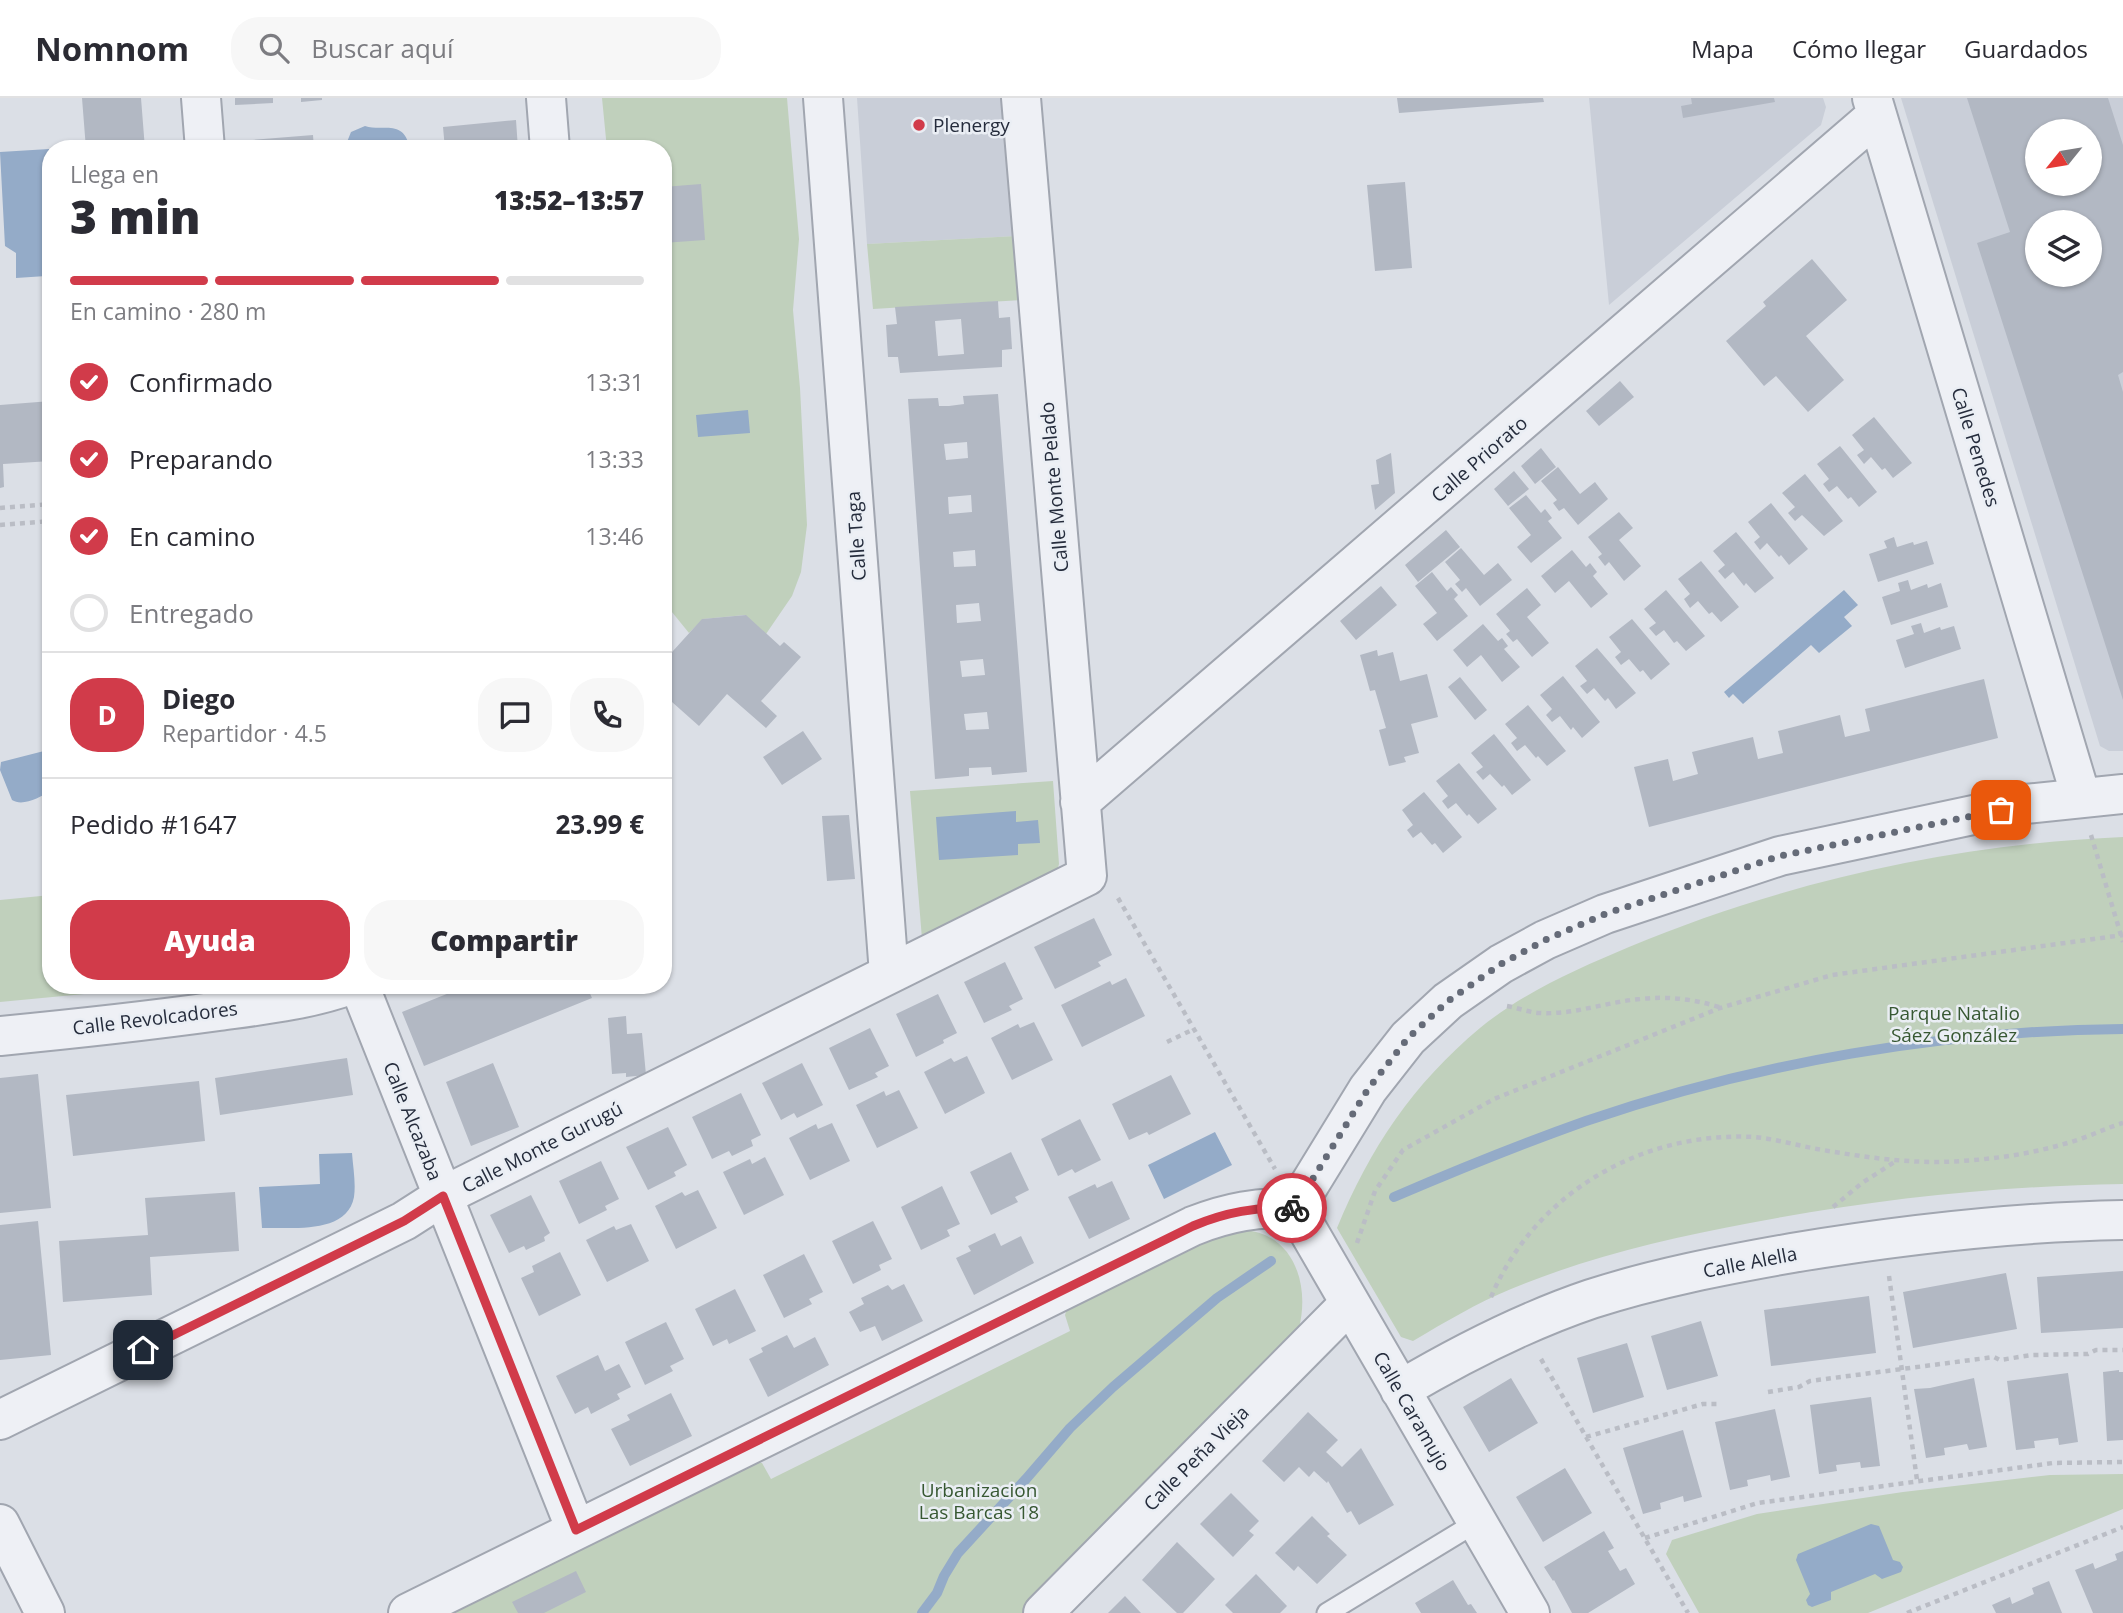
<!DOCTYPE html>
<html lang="es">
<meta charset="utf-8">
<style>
:root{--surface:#fff;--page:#f7f7f7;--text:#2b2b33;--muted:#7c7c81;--line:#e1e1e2;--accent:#d13b4a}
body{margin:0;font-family:"Open Sans",sans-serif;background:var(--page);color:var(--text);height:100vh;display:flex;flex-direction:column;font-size:26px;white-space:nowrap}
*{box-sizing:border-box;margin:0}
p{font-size:23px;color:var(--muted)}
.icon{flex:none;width:38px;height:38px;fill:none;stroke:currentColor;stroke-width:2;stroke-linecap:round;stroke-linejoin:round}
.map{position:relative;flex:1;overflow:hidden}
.drawer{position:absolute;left:42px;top:42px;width:630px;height:854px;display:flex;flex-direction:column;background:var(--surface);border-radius:28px;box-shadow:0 2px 5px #0004}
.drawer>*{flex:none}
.needle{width:46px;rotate:240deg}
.buttons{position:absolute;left:2025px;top:21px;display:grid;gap:14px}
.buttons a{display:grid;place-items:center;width:77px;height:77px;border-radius:50%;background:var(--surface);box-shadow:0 2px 5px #0004;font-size:35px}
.pin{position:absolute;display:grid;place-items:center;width:60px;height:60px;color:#fff;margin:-30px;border-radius:14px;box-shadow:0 4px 10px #0006}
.courier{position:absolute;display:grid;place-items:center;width:70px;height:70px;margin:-35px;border:5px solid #d13b4a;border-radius:50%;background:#fff;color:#222;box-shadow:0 2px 9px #0007}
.summary em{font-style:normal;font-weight:800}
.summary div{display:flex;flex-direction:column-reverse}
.summary{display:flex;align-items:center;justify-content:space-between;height:119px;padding:0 28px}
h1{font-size:46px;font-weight:800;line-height:52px}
.bar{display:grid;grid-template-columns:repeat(4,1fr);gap:10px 7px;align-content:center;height:84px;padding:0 28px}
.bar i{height:9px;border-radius:5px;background:var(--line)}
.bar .current{background:var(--accent)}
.bar p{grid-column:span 4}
.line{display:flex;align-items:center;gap:18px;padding:0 28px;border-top:2px solid var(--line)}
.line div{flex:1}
.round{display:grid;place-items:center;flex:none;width:74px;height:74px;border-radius:28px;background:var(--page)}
ol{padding:0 28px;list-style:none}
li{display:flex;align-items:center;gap:21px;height:77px}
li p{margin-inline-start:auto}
li .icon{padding:7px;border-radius:50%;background:var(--accent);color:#fff;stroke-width:4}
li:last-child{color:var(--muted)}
li i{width:38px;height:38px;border:4px solid var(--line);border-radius:50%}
.primary-button{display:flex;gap:14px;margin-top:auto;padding:14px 28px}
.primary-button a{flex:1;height:80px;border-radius:28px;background:var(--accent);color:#fff;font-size:28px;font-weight:800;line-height:80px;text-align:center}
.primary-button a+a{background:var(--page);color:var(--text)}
header{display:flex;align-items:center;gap:42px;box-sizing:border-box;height:98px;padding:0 35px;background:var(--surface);border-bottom:2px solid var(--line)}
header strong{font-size:33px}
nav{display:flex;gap:38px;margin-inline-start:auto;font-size:24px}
.search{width:490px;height:63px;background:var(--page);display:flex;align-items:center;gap:18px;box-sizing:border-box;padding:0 24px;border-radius:28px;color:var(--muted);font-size:26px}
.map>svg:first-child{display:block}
.built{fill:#c9ced8;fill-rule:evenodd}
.green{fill:#c0d0bc}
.water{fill:#94abc8}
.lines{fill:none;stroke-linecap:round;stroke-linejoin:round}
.stream{stroke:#94abc8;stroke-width:10}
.building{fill:#b2b8c3;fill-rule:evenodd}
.lane-casing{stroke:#a1a6b0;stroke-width:23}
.street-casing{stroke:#a1a6b0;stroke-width:42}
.path{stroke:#babdc5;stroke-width:4.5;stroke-dasharray:5 5;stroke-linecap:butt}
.lane{stroke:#eef0f5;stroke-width:19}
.street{stroke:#eef0f5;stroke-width:38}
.done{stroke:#656b78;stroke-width:7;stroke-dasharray:0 12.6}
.route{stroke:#d13b4a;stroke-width:9}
.poi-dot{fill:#d13b4a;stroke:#eaeef4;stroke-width:2.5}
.labels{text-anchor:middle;stroke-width:5;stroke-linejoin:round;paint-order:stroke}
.poi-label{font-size:19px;fill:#252c3c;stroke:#eaeef4;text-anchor:start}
.street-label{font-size:19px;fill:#252c3c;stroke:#eaeef4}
.park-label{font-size:19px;fill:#375832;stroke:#eaeef4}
</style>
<header>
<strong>Nomnom</strong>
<div class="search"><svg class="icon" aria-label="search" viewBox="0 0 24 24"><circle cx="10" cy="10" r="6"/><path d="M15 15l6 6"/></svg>Buscar aquí</div>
<nav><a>Mapa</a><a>Cómo llegar</a><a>Guardados</a></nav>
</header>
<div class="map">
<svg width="2123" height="1515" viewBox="0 0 2123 1515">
<rect width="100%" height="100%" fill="#dbdfe6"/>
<path class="built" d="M857,0h149l10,138 -149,8z
M1589,0h234l3,9 -5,18 -212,180z
M1901,0h222v653h-14l-9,-5zM2037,33h53v53h-53zM2037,124h53v53h-53z"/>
<path class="green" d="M602,0h185l12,141 -6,71 7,78 7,137 -6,47 -9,24 -26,38 -21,-19 -42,4 -14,14 -26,-32v-452h-56z
M1016,138l5,64 -148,9 -6,-65z
M1053,683l6,83 -2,7 -135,68 -12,-148z
M2123,739v347c-126,2 -249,15 -373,39 -81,15 -162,34 -239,66 -34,14 -66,33 -98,52l-12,-4 -64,-109c33,-80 76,-144 143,-200 44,-36 97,-59 149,-81 155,-65 326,-103 494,-110z
M51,797v90h75v5l-126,12v-102z
M1243,1132c51,3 67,55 56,98l-273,285h-576l307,-151 5,1 9,16 299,-148 -5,-16 2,-6 148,-73z
M2123,1376v35l-255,104h-169l-33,-59 6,-14 85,-26 146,-22 147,-17z"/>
<path class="water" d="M365,28c18,6 39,-8 45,23h-62l-1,-7 4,-10z
M49,51l2,98 -6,4 1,25 -30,2v-25l-11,-7 -5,-94z
M748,312l2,23 -52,4 -2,-22z
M1844,492l14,15 -14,12 8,9 -33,27 -8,-8 -68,59 -10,-10 -4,4 -5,-6z
M44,653h7v40c-11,6 -28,16 -39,9l-12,-30 1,-8z
M1016,713v11l22,-2 2,23 -22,1v11l-79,5 -3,-43z
M1215,1034l17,33 -68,34 -16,-34z
M352,1055c1,14 4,30 2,44 -7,38 -64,30 -92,31l-3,-41 61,-3 -1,-30z
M1871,1426l8,2 14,34 7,2 3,5 -2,5 -19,7 -7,-5 -44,18v8l-19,7 -4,-2 -2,-5 4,-6 -14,-34 2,-6z"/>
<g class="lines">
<path class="stream" d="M1394,1099c63,-27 127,-53 192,-76 169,-58 359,-91 537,-92
M922,1515l15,-20 7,-17 14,-23 68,-74 44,-51 43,-41 104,-89 54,-37"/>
</g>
<path class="building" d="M82,0h59l4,51h-59z
M235,0h38v5l-38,2z
M301,0h21v2l-21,2z
M1397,0h146l1,4 -145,11z
M1691,0h83l1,4 -92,16 -2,-12 11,-2z
M1967,0h141l15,47v227l-5,3 5,17v308l-146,-457 33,-11zM2037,33h53v53h-53zM2037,124h53v53h-53z
M516,22l2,29h-73l-2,-22z
M313,37l1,14h-73l-1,-8z
M1405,84l7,86 -37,3 -8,-86z
M701,86l4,56 -42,3v-56z
M1812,161l35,41 -41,36 38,44 -36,32 -32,-36 -12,10 -38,-45 40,-35 -3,-4z
M998,203l1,17 11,-1 2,32 -10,1v17l-102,6 -2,-16h-10l-2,-32 11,-1 -2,-17zM961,221l3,35 -26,2 -3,-35z
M1620,283l14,16 -35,29 -13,-15z
M998,296l29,378 -35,3 -1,-8 -22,1v8l-34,3 -27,-380 30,-1 1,8h10l15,-2 -1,-8zM967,344l1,16 -22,2 -2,-16zM971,397l1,17 -23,2 -1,-17zM975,452l1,16 -22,1 -1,-15zM979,505l2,18 -24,2 -1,-18zM983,561l2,16 -23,2 -2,-16zM987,614l2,17 -23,1 -2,-16z
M51,303v60l-48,3 1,23 -4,1v-83z
M1874,319l38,46 -19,15 -8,-10 -3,2 -11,-13 -7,7 -7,-9 7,-5 -12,-15z
M1840,348l37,46 -18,15 -8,-10 -3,2 -11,-13 -8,6 -6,-8 6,-5 -12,-15z
M1541,350l15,19 -21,17 -14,-18z
M1391,355l4,40 -20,17 -4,-25 8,-1 -3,-24z
M1558,369l22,27 15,-12 13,17 -30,26 -14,-17 -5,3 -6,-8 4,-3 -16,-19z
M1514,373l15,18 -21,17 -14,-17z
M1805,376l38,47 -19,15 -22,-21 -7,6 -7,-8 7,-6 -13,-14z
M1526,397l15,18 4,-4 7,9 -4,3 14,17 -31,25 -14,-16 14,-12 -22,-27z
M1771,405l37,46 -19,16 -8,-10 -2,2 -12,-14 -7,7 -6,-8 6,-5 -12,-15z
M1619,414l14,16 -14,12 22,26 -17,15 -15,-19 -4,4 -7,-9 4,-3 -14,-17z
M1446,432l14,17 -42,35 -13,-17z
M1736,434l38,46 -19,15 -9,-10 -2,3 -11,-14 -8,7 -7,-8 7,-6 -12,-14z
M1894,439l3,10 16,-5 1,3 13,-4 7,23 -56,18 -9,-28 18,-6 -3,-7z
M1461,450l23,27 14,-12 14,17 -32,26 -14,-18 -4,4 -7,-8 5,-4 -15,-18z
M1572,452l14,17 4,-4 7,9 -4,4 15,18 -17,14 -22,-27 -14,12 -14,-17z
M1701,463l38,46 -18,15 -9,-10 -3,2 -11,-13 -8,7 -6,-9 6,-5 -12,-15z
M1432,474l15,19 4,-4 7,8 -4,4 14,17 -31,25 -14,-17 14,-11 -22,-27z
M1908,482l3,10 16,-6 1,4 13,-5 7,24 -57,18 -9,-28 18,-6 -2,-8z
M1381,488l16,19 -41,35 -16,-19z
M1527,490l14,17 -14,12 22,26 -17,14 -15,-18 -4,3 -7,-8 4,-3 -14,-17z
M1666,492l39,46 -19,15 -9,-10 -3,2 -10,-13 -8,6 -7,-8 7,-5 -12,-14z
M746,517l34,31 4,-4 17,15 -40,44 16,15 -11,12 -39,-34 -28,32 -36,-32v-32l39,-43z
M1632,521l38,45 -19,16 -8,-10 -3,2 -11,-13 -8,6 -6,-8 6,-5 -12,-15z
M1921,525l3,10 16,-6 1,3 13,-4 7,23 -56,19 -9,-28 18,-6 -3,-8z
M1483,526l15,17 4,-3 6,8 -4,3 16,18 -18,15 -21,-27 -14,12 -14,-17z
M1597,550l39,45 -20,16 -8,-11 -3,3 -11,-13 -7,6 -7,-8 7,-5 -12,-15z
M1377,552l1,6 15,-4 7,29 27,-7 11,43 -27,7 8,29 -15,4 2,5 -17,4 -10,-36 7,-2 -11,-38 -5,1 -10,-36z
M1563,578l37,46 -18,16 -9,-11 -2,3 -11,-14 -8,6 -6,-7 6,-6 -12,-14z
M1460,579l27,33 -12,10 -27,-33z
M1984,581l14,59 -349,89 -15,-60 34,-8 5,22 25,-7 -6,-22 61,-15 5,22 25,-6 -5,-22 62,-16 5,22 25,-6 -5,-22z
M1528,607l38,46 -19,15 -9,-10 -2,2 -11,-13 -8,6 -6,-8 6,-5 -12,-14z
M803,633l19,28 -40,26 -19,-28z
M1494,636l37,46 -19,15 -8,-10 -2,2 -12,-13 -7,6 -7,-8 7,-5 -12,-14z
M1459,665l38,46 -19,15 -9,-10 -2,2 -11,-13 -8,6 -6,-8 6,-5 -12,-15z
M1424,694l38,45 -19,16 -8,-10 -3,2 -11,-13 -8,6 -6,-8 6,-5 -11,-15z
M849,717l6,64 -28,2 -5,-65z
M1094,820l18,37 -14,7 3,4 -46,23 -21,-42z
M1005,864l18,37 -14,7 3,4 -28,13 -20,-41z
M1126,880l19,38 -63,31 -21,-42 49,-24 2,4z
M181,887h22v2l-22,2z
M469,887h117l6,13 -168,68 -22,-54z
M938,896l19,39 -14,7 1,3 -28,14 -20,-43z
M626,918l1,18 15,-1 4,42 -20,2v-4l-14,1 -4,-56z
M1034,924l19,38 -41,20 -21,-42 27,-14 2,4z
M870,930l19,38 -14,7 3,4 -29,13 -20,-42z
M967,958l18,37 -40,21 -21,-42 27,-14 3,4z
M347,960l6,37 -133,20 -5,-37z
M493,965l26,64 -48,19 -25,-64z
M802,965l21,42 -26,13 -3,-5 -13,7 -19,-37z
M38,976l13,134 -51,5v-135z
M1171,977l20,39 -42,21 -2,-3 -18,8 -17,-36z
M199,983l6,60 -132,15 -7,-61z
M899,992l19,38 -41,20 -21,-43 28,-14 2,5z
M741,995l20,42 -10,5 2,6 -21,10 -3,-5 -17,8 -20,-42z
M1080,1021l21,41 -26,13 -3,-4 -14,7 -17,-37z
M832,1025l18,38 -40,19 -21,-42 27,-14 2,5z
M668,1029l19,38 -13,7 2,4 -28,14 -22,-43z
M1011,1054l18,38 -14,7 3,5 -27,13 -21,-43z
M765,1059l19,38 -40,20 -21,-43 27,-13 2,5z
M601,1063l18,38 -14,7 2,4 -28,14 -20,-43z
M1112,1083l18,38 -41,20 -21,-42 27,-13 2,4z
M942,1088l18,38 -13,6 3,6 -29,14 -20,-43z
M698,1092l19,38 -41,21 -21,-43 27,-14 3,4z
M235,1094l4,59 -89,6 2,38 -89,7 -4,-61 89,-6 -3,-37z
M531,1097l19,38 -6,4 1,4 -19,9 -2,-4 -15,7 -19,-38z
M38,1123l13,134 -51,5v-135z
M873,1123l19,38 -13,6 2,5 -28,14 -21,-43z
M631,1126l18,37 -42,21 -21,-42 28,-14 2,4z
M995,1135l6,13 20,-10 13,27 -60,32 -18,-37 15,-7 -3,-5z
M560,1154l21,43 -42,21 -18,-38 13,-6 -2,-6z
M804,1156l19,38 -14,7 3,5 -28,14 -21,-43z
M2123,1173v57l-82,5 -4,-56z
M2006,1175l11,56 -104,19 -10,-56z
M904,1186l19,37 -41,20 -7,-15 -15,6 -11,-20 15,-8 -3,-6 27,-13 4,5z
M735,1191l21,42 -27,13 -2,-5 -14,7 -18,-37z
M1869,1198l7,57 -105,13 -7,-56z
M1701,1223l17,55 -51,14 -16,-54z
M666,1224l18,37 -14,7 3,5 -28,14 -20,-43z
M787,1237l7,13 21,-11 14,28 -61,32 -19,-38 14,-7 -2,-4z
M1627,1245l17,54 -51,16 -16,-55z
M598,1257l7,16 14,-7 12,23 -14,7 3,5 -29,15 -3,-7 -13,7 -19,-38z
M2119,1272v2h4v68l-16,1 -4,-69z
M2068,1275l10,69 -19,3 -1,-7 -24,3 1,7 -19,2 -9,-69z
M1511,1280l27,45 -49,29 -26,-45z
M1974,1280l13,69 -18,3 -2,-6 -23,4 1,7 -19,3 -12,-69 16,-1z
M671,1295l21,43 -62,30 -19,-37 19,-9 -3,-5z
M1871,1299l9,69 -19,2 -1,-6 -24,3 1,6 -18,3 -9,-69z
M1775,1311l15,68 -19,4 -1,-6 -23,5 1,6 -18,4 -15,-68z
M1308,1314l30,28 -12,12 16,15 19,-19 33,57 -35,20 -8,-14 -4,2 -19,-32 -1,2 -13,-12 -5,6 -10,-10 -15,15 -22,-21z
M1683,1332l19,67 -18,5 -1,-6 -23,7 1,6 -18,5 -20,-66z
M1565,1370l27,45 -49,29 -27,-45z
M1231,1395l28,28 -10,10 5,4 -21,22 -33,-33z
M1312,1418l18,18 -3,2 20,19 -30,29 -19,-18 -4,5 -19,-18z
M1604,1433l10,17 -6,3 12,20 6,-3 9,16 -47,29h-16l-18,-33 -1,1 -9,-14z
M1177,1444l38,37 -32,34h-6l-35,-33z
M2123,1453v62h-30l-18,-43 18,-7 2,6 22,-9 -2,-6z
M576,1473l10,21 -42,21h-26l-6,-11z
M1256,1476l31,32 -7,7h-47l-8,-8z
M1453,1482l15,25 3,-1 6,9h-56l-6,-10z
M2049,1483l13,32h-66l-4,-8 18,-8 2,7 22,-10 -2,-6z
M1125,1498l16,17h-33z"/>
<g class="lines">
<defs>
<path id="lane" d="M1327,1515l150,-91"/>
<path id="street" d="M201,0l4,51
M546,0l4,51
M823,0l66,876
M1872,0l209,699
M1080,704l797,-687
M359,887l217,545
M0,938c73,-7 146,-15 219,-25 44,-6 89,-11 131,-26
M1295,1110l73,-119 40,-51 40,-37 53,-37 44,-24 60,-26 175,-58 245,-52 98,-10
M1295,1110l235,405
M1400,1292c61,-36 123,-68 191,-91 65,-21 133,-34 201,-46 109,-18 220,-31 331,-33
M0,1322l404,-199 39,-25 644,-320 -66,-778
M0,1426l45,89
M408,1515l785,-387c35,-14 65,-19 102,-18
M1043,1515l307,-310"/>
</defs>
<use href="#lane" class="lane-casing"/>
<use href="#street" class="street-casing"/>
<path class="path" d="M0,410l51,-4
M0,427l51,-4
M2091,737l32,107
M1118,800l157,271
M1507,908c11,2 21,6 32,7 35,2 67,-11 101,-14 28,-3 53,0 79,8
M1167,944l27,-13
M1833,1109l29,-24 34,-22
M1357,1145l18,-52 28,-41 91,-51 226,-91 112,-33 291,-40
M1889,1178l28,204
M1491,1199c44,-104 151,-166 263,-160 21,2 42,8 63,12 40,7 80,13 120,13 49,-1 100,-8 146,-24 14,-5 26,-11 40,-15
M1541,1261l147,254
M1768,1294l31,-5 11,-6 184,-24 6,3 32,-5 56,-1 8,-4h27
M1586,1339l117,-33h16
M1645,1440l113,-35 295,-40 70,-1
M1907,1515l216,-86"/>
<use href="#lane" class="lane"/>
<use href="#street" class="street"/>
</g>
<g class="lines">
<path class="done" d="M1292,1110h3l73,-119 40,-51 40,-37 53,-37 44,-24 60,-26 175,-58 221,-46"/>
<path class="route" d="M143,1252l261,-129 39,-25 133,334 617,-304c33,-14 63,-19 99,-18"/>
</g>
<circle class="poi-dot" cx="919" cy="27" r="7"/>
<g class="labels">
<g class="poi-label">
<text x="933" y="34">Plenergy</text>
</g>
<g class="street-label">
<text transform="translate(1976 349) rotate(73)" y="7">Calle Penedes</text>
<text transform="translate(1479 361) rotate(-41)" y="7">Calle Priorato</text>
<text transform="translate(1054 389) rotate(-95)" y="7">Calle Monte Pelado</text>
<text transform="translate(856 438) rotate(-94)" y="7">Calle Taga</text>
<text transform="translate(155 920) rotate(-7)" y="7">Calle Revolcadores</text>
<text transform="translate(413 1023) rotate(68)" y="7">Calle Alcazaba</text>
<text transform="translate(542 1049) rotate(-27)" y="7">Calle Monte Gurugú</text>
<text transform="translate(1750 1164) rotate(-11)" y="7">Calle Alella</text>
<text transform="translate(1412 1313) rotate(60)" y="7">Calle Caramujo</text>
<text transform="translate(1196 1360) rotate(-45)" y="7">Calle Peña Vieja</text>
</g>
<g class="park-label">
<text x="1954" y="922">Parque Natalio<tspan x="1954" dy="22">Sáez González</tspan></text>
<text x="979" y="1399">Urbanizacion<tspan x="979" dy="22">Las Barcas 18</tspan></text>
</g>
</g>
</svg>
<div class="buttons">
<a><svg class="needle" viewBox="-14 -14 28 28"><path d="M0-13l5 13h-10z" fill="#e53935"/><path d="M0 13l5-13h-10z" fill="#7c7c81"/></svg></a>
<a><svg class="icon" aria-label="layers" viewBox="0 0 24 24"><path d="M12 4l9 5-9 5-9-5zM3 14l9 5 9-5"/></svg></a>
</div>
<div class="pin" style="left:2001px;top:712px;background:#ea580c"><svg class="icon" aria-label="bag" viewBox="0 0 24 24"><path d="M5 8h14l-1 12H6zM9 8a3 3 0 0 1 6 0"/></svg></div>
<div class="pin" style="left:143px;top:1252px;background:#1f2937"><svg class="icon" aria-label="home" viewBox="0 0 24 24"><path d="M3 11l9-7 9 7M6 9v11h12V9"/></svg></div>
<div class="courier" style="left:1292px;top:1110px"><svg class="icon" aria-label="bike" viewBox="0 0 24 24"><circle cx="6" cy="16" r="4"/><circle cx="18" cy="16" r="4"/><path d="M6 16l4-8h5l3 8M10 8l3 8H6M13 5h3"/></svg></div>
<section class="drawer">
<div class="summary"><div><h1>3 min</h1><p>Llega en</p></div><em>13:52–13:57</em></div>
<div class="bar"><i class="current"></i><i class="current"></i><i class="current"></i><i></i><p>En camino · 280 m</p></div>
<ol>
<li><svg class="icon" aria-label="check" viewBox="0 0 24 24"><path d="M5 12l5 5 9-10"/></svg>Confirmado<p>13:31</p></li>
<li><svg class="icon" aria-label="check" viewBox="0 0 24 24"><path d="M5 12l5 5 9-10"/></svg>Preparando<p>13:33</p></li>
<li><svg class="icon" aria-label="check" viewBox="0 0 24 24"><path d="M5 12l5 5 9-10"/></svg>En camino<p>13:46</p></li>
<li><i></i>Entregado</li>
</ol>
<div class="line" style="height:126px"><b class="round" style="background:var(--accent);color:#fff">D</b><div><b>Diego</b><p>Repartidor · 4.5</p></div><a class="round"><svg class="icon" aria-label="chat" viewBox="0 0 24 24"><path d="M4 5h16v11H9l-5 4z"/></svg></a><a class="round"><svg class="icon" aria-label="phone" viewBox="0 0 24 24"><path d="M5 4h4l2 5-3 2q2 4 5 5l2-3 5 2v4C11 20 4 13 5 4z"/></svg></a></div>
<div class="line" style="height:91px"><div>Pedido #1647</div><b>23.99 €</b></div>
<div class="primary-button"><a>Ayuda</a><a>Compartir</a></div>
</section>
</div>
